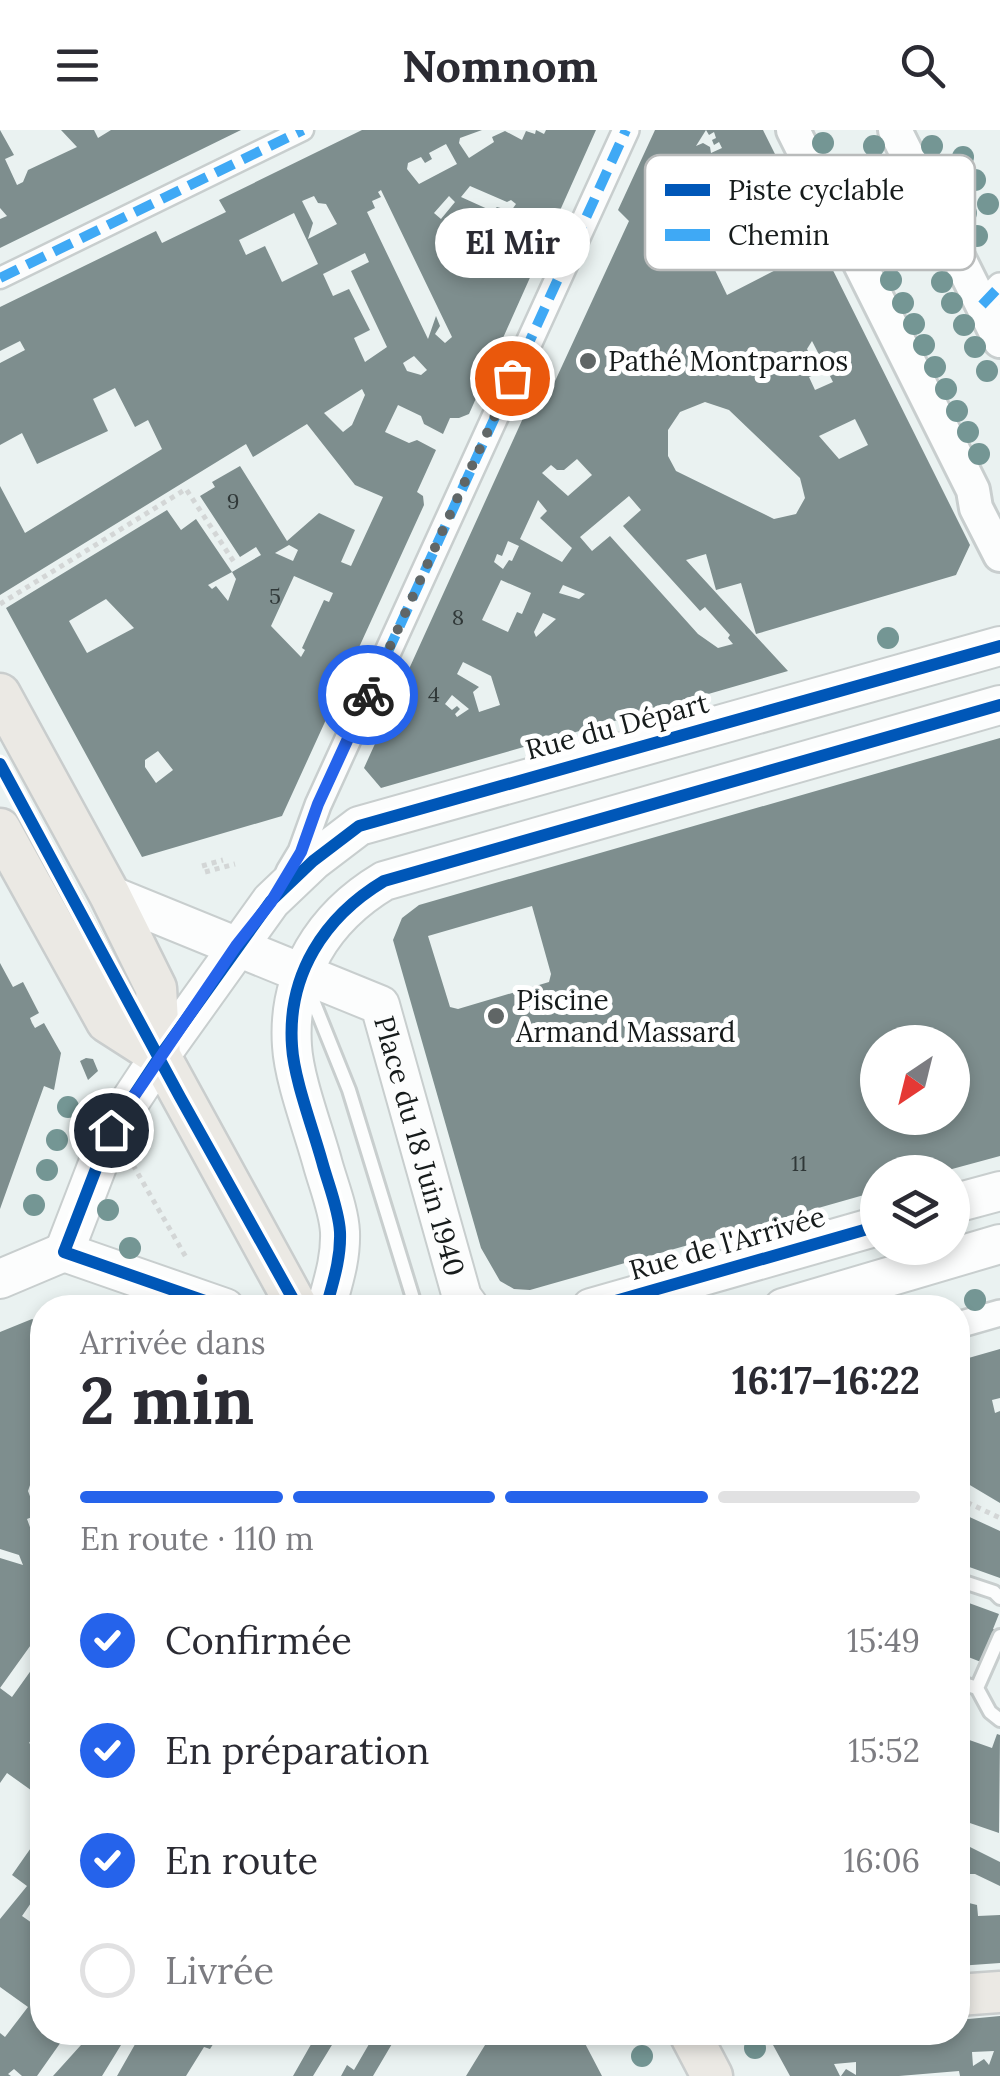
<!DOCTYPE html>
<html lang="fr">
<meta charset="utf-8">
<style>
:root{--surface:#fff;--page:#f7f7f7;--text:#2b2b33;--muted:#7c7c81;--line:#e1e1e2;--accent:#2563eb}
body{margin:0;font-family:Lora,serif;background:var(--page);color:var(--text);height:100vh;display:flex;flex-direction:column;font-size:38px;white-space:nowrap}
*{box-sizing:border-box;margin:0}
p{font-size:32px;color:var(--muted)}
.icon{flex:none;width:55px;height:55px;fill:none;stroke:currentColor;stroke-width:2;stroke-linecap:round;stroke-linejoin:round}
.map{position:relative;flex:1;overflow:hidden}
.drawer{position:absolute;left:30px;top:1165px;width:940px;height:750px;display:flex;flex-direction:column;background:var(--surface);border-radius:40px;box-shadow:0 5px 15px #0003}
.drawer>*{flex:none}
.needle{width:65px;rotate:215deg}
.fabs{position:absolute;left:860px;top:895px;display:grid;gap:20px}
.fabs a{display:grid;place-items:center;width:110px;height:110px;border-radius:50%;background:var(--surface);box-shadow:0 5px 15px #0003;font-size:50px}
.pin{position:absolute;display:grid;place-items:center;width:85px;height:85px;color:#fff;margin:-42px;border:5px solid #fff;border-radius:50%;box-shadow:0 2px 10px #0007}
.courier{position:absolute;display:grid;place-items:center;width:100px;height:100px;margin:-50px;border:8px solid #2563eb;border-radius:50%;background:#fff;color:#222;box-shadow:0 2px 12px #0007}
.bubble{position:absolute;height:70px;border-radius:35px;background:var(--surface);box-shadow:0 5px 15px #0003;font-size:32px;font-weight:700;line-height:70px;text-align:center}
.headline em{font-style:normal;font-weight:700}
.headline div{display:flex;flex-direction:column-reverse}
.headline{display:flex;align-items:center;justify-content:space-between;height:170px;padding:0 50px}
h1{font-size:65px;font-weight:700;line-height:75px}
.bar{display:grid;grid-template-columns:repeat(4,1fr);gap:15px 10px;align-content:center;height:120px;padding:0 50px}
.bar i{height:12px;border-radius:8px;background:var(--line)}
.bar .current{background:var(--accent)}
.bar p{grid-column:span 4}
ol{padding:0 50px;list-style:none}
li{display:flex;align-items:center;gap:30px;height:110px}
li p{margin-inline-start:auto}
li .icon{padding:10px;border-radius:50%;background:var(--accent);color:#fff;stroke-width:4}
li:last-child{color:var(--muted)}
li i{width:55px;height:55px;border:5px solid var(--line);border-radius:50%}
header{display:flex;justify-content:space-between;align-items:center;height:130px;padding:0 50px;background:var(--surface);font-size:45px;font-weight:700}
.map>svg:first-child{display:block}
.building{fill:#7e8e8e;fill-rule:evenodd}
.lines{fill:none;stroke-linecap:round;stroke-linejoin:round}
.service-casing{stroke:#c8cece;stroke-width:18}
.pedestrian-casing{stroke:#c8cece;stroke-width:25}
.minor-casing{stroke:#c8cece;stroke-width:30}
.tertiary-casing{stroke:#c8cece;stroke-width:38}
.secondary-casing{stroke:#c8cece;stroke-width:42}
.primary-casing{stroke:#c9cdcd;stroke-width:45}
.path{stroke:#d3d6d6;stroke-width:5;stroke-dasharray:5 5;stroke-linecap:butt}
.service{stroke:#fcfdfd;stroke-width:12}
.pedestrian{stroke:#fcfdfd;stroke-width:20}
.minor{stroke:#fcfdfd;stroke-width:25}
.tertiary{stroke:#fcfdfd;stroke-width:32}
.secondary{stroke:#fcfdfd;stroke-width:38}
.primary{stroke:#ebe9e4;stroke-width:40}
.quiet{stroke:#3fa9f5;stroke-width:10;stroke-dasharray:20 10;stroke-linecap:butt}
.cycleway-casing{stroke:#fff;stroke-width:19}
.cycleway{stroke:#0057b8;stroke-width:12}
.tree{fill:#749694}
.done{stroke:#606666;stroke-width:10;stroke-dasharray:0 18}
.route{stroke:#2563eb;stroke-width:12}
.poi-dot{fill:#606666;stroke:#fff;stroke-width:4}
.labels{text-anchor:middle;stroke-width:10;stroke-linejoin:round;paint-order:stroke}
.number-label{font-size:22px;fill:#303838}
.poi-label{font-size:28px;fill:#161b1b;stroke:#fff;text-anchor:start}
.street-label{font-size:28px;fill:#161b1b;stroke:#fff}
.key{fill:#fff;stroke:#b9bbbb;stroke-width:2.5}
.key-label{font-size:28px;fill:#161b1b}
</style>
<header><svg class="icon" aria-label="menu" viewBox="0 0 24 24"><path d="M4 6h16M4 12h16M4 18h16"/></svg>Nomnom<svg class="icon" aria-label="search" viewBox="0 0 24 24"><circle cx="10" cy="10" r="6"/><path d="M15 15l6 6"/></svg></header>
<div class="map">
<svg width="1000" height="1946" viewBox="0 0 1000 1946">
<rect width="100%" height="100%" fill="#eaf2f1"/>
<path class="building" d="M0,0l14,25 -9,4 12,26 6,-3 5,-12 49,-23 -16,-17h33l4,8 13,-8h130l-241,118v-29l7,-3 -7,-8z
M362,0h120l-22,8 -1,5 10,15 25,-16 -2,-5 13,-6 17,9 4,-9 9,3 1,-4 8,4 2,-4h50l-127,284 -10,4h-9l-7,16 -19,-10 -3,-8 -23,-11 -13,27 24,11 8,-3 19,10 -19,42 6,4 1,9 -142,311 -140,41 -136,-249 161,-98 14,20 15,-11 36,53 -24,13 4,4 4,-3 12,15 8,-22 -4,-7 29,-17 -5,-8 -16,10 -40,-61 15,-9 -3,-5 28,-16 47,75 32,-28 36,17 -14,32 10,4 32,-69 -28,-12 -48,-61 -54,33 -7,-13 -246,151v-109l25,47 137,-84 -14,-29 -13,7 -20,-39 -22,11 15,32 -71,33 -15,-31 -22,12v-82l25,-13 -5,-9 -20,10v-44l156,-76 6,12 64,-31 -7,-12zM446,14l11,20 -38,20 -12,-15 1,-6 13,-6 4,6 7,-4 -3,-6zM470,56l37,16 4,-2 5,4 -5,7 -14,-4 -5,4 -31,-14zM381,60l71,147 -7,6 -10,-9 5,-8 -4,-10 -8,23 -61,-127 8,-4 -3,-7 9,-4 -3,-5zM314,66l4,7 8,1 11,20 -29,15 5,-16 -11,-22zM449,66l6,6 -14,17 -7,-6zM294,83l24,51 -36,18 -17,-36 -19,9 -7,-15zM472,92l8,3 -4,8 16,8 2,21 -33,-16zM365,123l4,9 -18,9 36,76 -22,15 -11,-24 16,-8 -21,-41 -16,7 -10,-22zM414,226l13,14 -6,5 -14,-4 -4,-8zM362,259l3,6 -13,30 -9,7 -19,-19zM289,415l9,5 -5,11 -18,-8zM294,446l39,17 -4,9 -5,-2 -22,48 3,2 -4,7 -30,-31zM106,469l28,29 -47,25 -18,-32zM158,621l15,19 -17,13 -11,-16v-7z
M655,0h51l-10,16 7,-3 7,4 1,6 11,-5 -3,-6 -5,3 -2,-5 4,-2 -2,-6 -5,3 -3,-5h57l207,415 -14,30 -200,59 -15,-51 -25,7 -10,-36 -20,6 102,111 -407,117 -17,-20 170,-374 10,11 85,-184 -11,-11zM684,41l9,3 -6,6 3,5 -16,10zM676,68l18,36 69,-36 5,9 -10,6 16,32 5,-3 -2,-5 5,-3 13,26 -68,35 -26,-54 -24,11 -4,-8 8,-4 -18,-34zM812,211l21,41 -18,8 -6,-13 10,-4 -12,-24zM774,224l6,13 -15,8 -10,-11zM705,272l24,8 71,68 5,20 -9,16 -22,5 -98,-48 -8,-15v-26l12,-18zM855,289l13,26 -29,14 -20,-23zM577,329l15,16 -24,21 -26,-23 9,-8 6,5h7zM629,366l12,14 -18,16 77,85 5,-4 25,28 -2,3 5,6 -15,4 -20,-14 -88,-98 -18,15 -12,-14zM538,370l9,11 -7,7 32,30 -10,14 -42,-23zM508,411l11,5 -7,15 -3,-1 -6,9 -9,-7 3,-8 5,2zM501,450l30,13 -9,21 -5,-2 -9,20 -26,-12zM563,455l22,9 -6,5 -20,-6zM543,483l13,6 -20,18 -2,-5zM463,532l28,14 9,29 -21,7 -6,-20 6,-5 -22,-13zM452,565l17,14 -12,8 -2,-3 5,-5 -3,-3 -5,4 -7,-6z
M1000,608v418l-59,16h-63v19l-348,99 -16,-1 -14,-8 -19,-33 -88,-308 9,-22 17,-13zM532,776l19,68 -2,8 -91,27 -8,-2 -22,-71zM878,912h74v76h-74z
M0,833l13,24 10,-5 16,31 -9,5 2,5 3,5 9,-5 17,30 -7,37 -10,-4 -44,123z
M86,928l7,1 5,12 -10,9 -8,-19z
M32,1189l10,4v127l-14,41 9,24 -10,4 15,41v78l-4,-3 -38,53v-130l23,7 -4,-10 -19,-6v-217z
M1000,1219v49l-8,2 3,13 5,-2v92l-42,-25v-117z
M963,1384l37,17v47l-42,-15v-37z
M958,1469l41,15 -6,15 5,2 -3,6 -4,-2 -10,27 -23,-9z
M42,1525v70l-13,18 13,9v46l-35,-25 -7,10v-95l12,9z
M997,1604l3,1 -1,98 -35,-12 4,-11 -4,-1 2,-6 -8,-3v-64l34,12z
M42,1702v55l-20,29 20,14v102h26l-31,44h-15l-8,-7 -6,5 3,2h-11v-43l5,4 23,-30 -28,-20v-68l27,-33 -15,-11z
M958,1711l42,21v24l-25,-12h-9l3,29 8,2 1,11 22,-1v48l-42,3z
M1000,1886v60h-40l-1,-5 -60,5h-58l5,-7 10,6v-13l-22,2 6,12h-50l-17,-31 6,-13h179v-12zM994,1921l-5,14 -5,-6 -11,7 -1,-14z
M86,1902h43l-27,44h-49l37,-41z
M142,1902l17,2 62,-2 -11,17 -6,-2 -18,29h-69z
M318,1902l17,8 -22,36h-20z
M376,1902h23l-26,44h-32l6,-11 7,5z
M493,1902h86l23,44h-136z"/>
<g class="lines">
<defs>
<path id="service" d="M0,634l146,268
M308,858l41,102 67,218
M958,1450l36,12 6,6
M1000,1506l-23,52 13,24 10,8
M958,1552l19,6"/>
<path id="pedestrian" d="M0,148l303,-148"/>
<path id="minor" d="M982,175l18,-19
M289,742l12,-20 17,-47 308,-675
M958,1195l42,-12"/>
<path id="tertiary" d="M793,0l180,360 3,18 24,47
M895,0l105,211"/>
<g id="secondary">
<path id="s1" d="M110,765l270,110 82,292 8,11"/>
<path d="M952,1074l48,-13"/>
<path d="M64,1122l47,-122 49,-74 111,-155 42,-40 46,-35 641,-180"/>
<path d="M64,1122l161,56"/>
<path d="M0,1149l64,-27"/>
<path d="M326,1178c7,-26 15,-49 14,-76 -1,-21 -11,-46 -17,-67 -9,-34 -29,-85 -31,-119 -5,-71 32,-129 92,-165l616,-176"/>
<path d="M591,1178l287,-82"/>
<path d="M783,1178l217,-64"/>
</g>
<path id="primary" d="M0,564l110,201 46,93 4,68 138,252
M0,699l107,193 53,34
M958,1865l42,-3
M689,1902l23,44"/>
</defs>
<use href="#service" class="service-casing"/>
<use href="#pedestrian" class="pedestrian-casing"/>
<use href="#minor" class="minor-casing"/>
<use href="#tertiary" class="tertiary-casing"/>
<use href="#secondary" class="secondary-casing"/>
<use href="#primary" class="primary-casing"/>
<path class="path" d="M0,474l186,-115 48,73
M202,736l21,-6
M205,742l30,-8
M133,1035l54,94
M958,1368l42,20"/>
<use href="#service" class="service"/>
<use href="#pedestrian" class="pedestrian"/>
<use href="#minor" class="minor"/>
<use href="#tertiary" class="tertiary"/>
<use href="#secondary" class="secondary"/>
<use href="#primary" class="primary"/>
<path class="quiet" d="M0,148l303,-148
M982,175l18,-19
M289,742l12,-20 17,-47 308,-675"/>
<defs>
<path id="cycleway" d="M0,634l180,333 118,211
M64,1122l47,-122 49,-74 111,-155 42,-40 46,-35 641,-180
M64,1122l161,56
M326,1178c7,-26 15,-49 14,-76 -1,-21 -11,-46 -17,-67 -9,-34 -29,-85 -31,-119 -5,-71 32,-129 92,-165l616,-176
M591,1178l287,-82"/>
</defs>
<use href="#cycleway" class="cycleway-casing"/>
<use href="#cycleway" class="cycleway"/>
</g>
<g class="tree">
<circle cx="823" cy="13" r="11"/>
<circle cx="874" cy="16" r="11"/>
<circle cx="932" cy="16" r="11"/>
<circle cx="963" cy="27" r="11"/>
<circle cx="975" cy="50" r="11"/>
<circle cx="988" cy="74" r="11"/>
<circle cx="966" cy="83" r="11"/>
<circle cx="977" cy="106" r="11"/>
<circle cx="930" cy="129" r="11"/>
<circle cx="891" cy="150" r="11"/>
<circle cx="942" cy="152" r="11"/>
<circle cx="903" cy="173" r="11"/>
<circle cx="952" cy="173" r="11"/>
<circle cx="914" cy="194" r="11"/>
<circle cx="964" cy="195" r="11"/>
<circle cx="924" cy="215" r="11"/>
<circle cx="975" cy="217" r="11"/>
<circle cx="935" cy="237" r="11"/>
<circle cx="987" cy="241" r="11"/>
<circle cx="946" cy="259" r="11"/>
<circle cx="957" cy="281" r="11"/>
<circle cx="968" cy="302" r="11"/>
<circle cx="979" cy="324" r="11"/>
<circle cx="888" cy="508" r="11"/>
<circle cx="68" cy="977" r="11"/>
<circle cx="57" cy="1010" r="11"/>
<circle cx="47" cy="1040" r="11"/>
<circle cx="34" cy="1075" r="11"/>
<circle cx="108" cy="1080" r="11"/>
<circle cx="130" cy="1118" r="11"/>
<circle cx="975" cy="1170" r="11"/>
<circle cx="755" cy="1918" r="11"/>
<circle cx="642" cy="1926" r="11"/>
</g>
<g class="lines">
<path class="done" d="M368,565l144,-317"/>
<path class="route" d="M111,1000l125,-184 35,-44 30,-50 17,-48 50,-109"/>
</g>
<g class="poi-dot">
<circle cx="588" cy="231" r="10"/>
<circle cx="496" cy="886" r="10"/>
</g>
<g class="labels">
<g class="number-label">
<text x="233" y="379">9</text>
<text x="275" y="474">5</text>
<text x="458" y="495">8</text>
<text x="434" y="572">4</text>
<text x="799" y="1041">11</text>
</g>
<g class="poi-label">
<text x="608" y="241">Pathé Montparnos</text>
<text x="516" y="880">Piscine<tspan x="516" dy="32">Armand Massard</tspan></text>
</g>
<g class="street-label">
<text transform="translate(617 596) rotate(-15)" y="10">Rue du Départ</text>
<text dy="10" stroke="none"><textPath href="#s1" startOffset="438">Place du 18 Juin 1940</textPath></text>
<text transform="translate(727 1113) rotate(-16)" y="10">Rue de l'Arrivée</text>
</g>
</g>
<rect x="645" y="25" width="330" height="115" rx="15" class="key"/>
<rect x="665" y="54" width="45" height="12" fill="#0057b8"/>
<rect x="665" y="99" width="45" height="12" fill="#3fa9f5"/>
<g class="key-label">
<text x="728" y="70">Piste cyclable</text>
<text x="728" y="115">Chemin</text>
</g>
</svg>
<div class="fabs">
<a><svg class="needle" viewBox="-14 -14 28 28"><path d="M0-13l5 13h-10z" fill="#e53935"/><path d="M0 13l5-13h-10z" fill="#7c7c81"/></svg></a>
<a><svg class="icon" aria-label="layers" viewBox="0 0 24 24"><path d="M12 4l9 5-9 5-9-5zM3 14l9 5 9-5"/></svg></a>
</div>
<div class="pin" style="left:512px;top:248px;background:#ea580c"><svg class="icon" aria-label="bag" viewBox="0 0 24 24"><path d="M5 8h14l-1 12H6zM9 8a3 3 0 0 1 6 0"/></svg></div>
<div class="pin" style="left:111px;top:1000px;background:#1f2937"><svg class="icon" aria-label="home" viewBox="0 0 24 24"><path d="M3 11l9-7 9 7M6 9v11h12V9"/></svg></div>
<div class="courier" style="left:368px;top:565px"><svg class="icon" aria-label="bike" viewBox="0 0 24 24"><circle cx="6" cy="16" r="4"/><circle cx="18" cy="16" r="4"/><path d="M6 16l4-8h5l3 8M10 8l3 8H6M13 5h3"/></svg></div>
<div class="bubble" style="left:435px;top:78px;width:155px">El Mir</div>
<section class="drawer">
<div class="headline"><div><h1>2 min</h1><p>Arrivée dans</p></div><em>16:17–16:22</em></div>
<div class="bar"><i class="current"></i><i class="current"></i><i class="current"></i><i></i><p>En route · 110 m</p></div>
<ol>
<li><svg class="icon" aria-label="check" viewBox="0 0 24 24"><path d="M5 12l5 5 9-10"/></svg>Confirmée<p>15:49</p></li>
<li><svg class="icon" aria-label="check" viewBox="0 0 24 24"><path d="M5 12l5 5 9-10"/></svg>En préparation<p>15:52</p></li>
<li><svg class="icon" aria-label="check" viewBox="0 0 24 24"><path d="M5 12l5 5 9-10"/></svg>En route<p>16:06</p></li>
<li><i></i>Livrée</li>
</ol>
</section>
</div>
